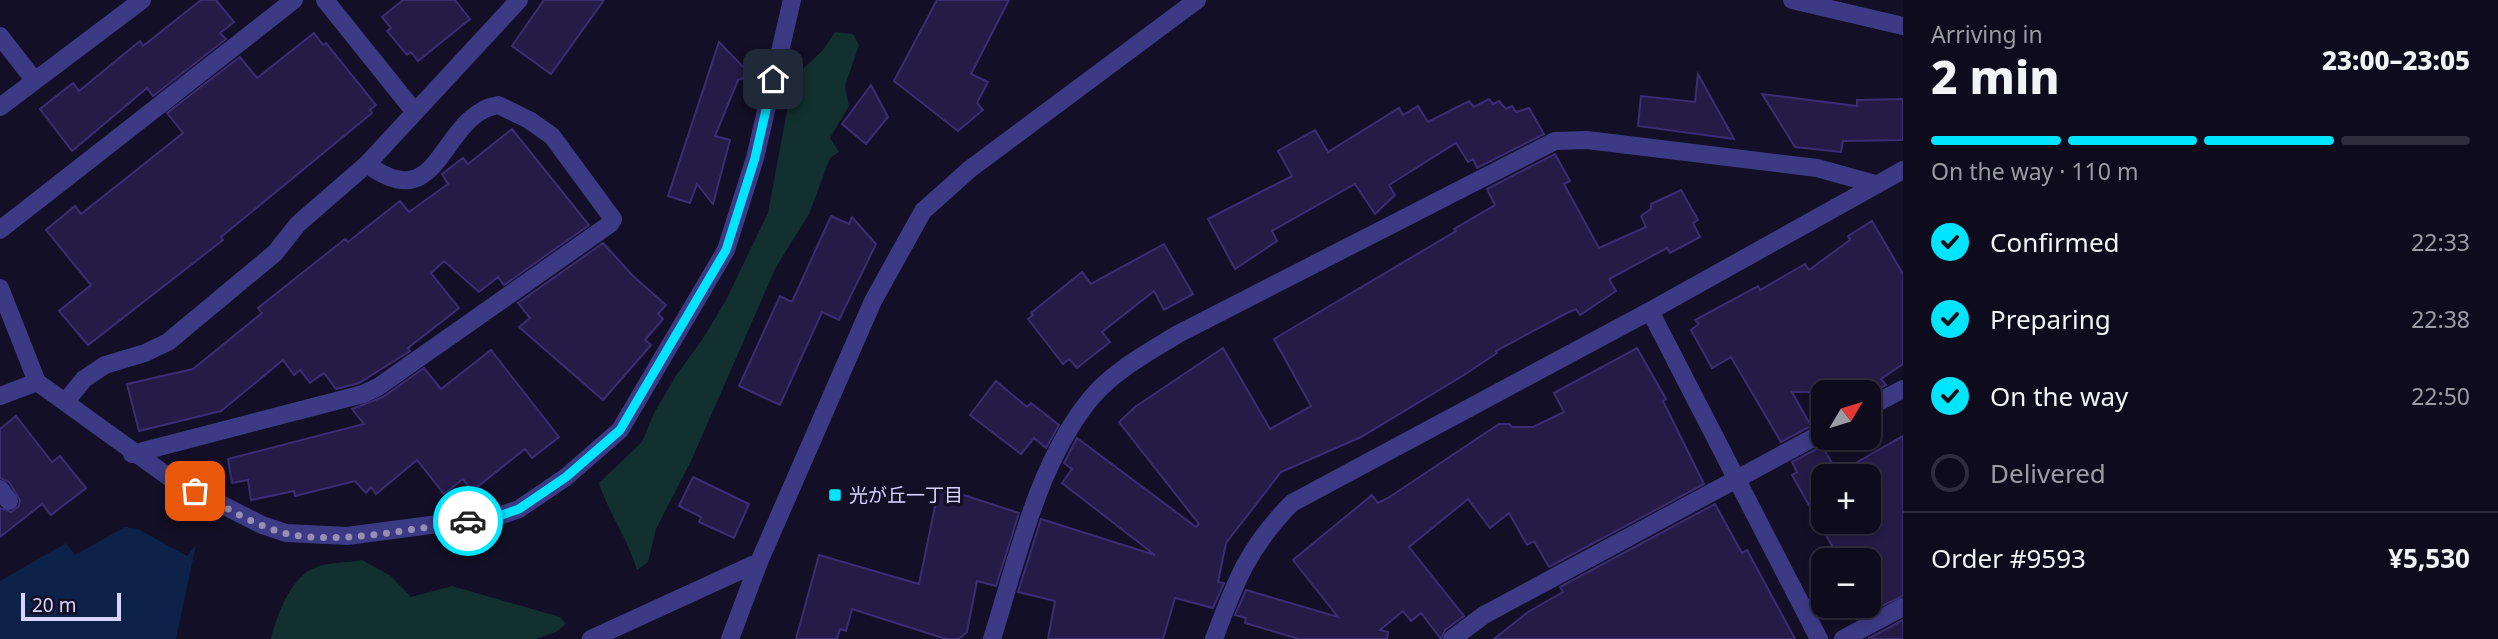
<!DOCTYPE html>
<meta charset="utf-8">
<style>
:root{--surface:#0e0b1c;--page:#1c1929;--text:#f1f3f6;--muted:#9b9ba3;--line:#2e2b3b;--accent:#00e5ff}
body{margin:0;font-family:"Noto Sans","Noto Sans JP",sans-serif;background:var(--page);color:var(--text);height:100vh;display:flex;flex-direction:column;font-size:26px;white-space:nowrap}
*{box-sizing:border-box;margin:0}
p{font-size:23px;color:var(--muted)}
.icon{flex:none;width:38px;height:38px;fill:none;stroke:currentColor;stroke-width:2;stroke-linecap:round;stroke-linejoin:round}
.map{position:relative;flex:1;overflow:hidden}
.drawer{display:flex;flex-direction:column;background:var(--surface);width:595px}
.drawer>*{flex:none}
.needle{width:46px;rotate:52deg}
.buttons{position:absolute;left:1811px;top:380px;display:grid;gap:14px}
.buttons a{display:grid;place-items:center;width:70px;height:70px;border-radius:14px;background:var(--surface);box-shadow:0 4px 10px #0003,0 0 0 2px var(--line);font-size:35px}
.scale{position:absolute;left:21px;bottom:18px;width:100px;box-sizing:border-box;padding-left:7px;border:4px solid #d9d4ff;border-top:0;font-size:19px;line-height:24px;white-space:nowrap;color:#d9d4ff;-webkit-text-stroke:5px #130f26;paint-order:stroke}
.pin{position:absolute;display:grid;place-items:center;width:60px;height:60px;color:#fff;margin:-30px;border-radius:14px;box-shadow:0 4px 10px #0006}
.courier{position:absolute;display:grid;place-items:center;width:70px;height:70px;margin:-35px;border:5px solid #00e5ff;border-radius:50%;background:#fff;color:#222;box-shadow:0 2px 9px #0007}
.overview em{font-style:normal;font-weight:800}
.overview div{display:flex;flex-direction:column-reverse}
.overview{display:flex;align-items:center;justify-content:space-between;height:119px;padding:0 28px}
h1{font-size:46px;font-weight:800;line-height:52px}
.bar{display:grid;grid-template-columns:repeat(4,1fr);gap:10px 7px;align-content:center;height:84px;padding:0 28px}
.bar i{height:9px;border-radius:5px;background:var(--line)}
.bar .current{background:var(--accent)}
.bar p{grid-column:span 4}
.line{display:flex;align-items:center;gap:18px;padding:0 28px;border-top:2px solid var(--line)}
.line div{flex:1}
ol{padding:0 28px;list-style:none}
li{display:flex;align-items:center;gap:21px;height:77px}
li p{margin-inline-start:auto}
li .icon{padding:7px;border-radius:50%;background:var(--accent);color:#111;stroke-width:4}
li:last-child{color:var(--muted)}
li i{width:38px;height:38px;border:4px solid var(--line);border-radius:50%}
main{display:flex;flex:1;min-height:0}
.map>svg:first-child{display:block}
.green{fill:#12302f}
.water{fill:#0c2248}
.building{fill:#241b47;stroke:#3b2d73;stroke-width:2;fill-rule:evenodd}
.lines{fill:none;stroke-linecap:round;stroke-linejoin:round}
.minor{stroke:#3d3a85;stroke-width:18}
.done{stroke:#948fb3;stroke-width:7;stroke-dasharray:0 12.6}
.route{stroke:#00e5ff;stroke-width:9}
.poi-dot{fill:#00e5ff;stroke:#130f26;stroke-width:2.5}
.labels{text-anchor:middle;stroke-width:7;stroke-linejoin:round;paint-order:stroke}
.poi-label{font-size:19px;fill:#d9d4ff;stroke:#130f26;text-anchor:start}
</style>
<main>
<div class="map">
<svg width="1903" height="639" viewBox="0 0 1903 639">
<rect width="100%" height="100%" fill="#130f26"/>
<path class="green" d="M835,32l18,2 6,11 -14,41 4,20 -19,32 9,14 -9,6 -21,56 -33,53 -85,194 -35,68 -8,33 -11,8c-9,-31 -28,-56 -38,-87l43,-41 12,-29 23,-39 25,-34 24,-40 42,-87 25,-135 30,-28z
M362,560l29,16 20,21 41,-11 108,31 6,7 -10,8 -20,7h-265c6,-24 18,-58 41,-70 13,-7 36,-6 50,-9z"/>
<path class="water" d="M125,527l13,2 49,27 9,-11 -20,94h-176v-58l66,-38 9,12z"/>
<path class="building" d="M201,0h15l18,22 -14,11 6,6 -73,57 -6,-8 -75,63 -32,-42 33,-26 6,8 61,-50 3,5z
M403,0h52l15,19 -52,42 -7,-9 -4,3 -20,-24 4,-3 -9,-11z
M544,0h60l-53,74 -39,-28z
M937,0h72l-38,74 17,8 -11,21 6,7 -25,21 -64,-50z
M314,33l9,12 3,-2 50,62 -6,5 2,3 -151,124 2,3 -135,105 -29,-34 32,-26 -45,-55 29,-24 6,8 102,-81 -16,-20 73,-56 17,21z
M719,42l32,33 -13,5 -23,56 15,4 -17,64 -16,-20 -7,19 -22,-7z
M1698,74l36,65 -96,-13 3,-30 54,6z
M871,85l17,32 -22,27 -24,-20z
M1762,94l95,12v-6l46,-1v41l-60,1 -2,11 -46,-5z
M1489,99l4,5 6,-3 7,8 6,-3 4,6 13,-4 15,26 -67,34 -4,-9 -5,3 -12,-19 -67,42 6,10 -20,19 -20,-30 -83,47 5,10 -42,28 -27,-50 84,-43 -14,-25 37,-21 13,22 71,-44 4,7 15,-9 10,16 41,-21 5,6z
M512,129l77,96 -85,60 -6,-8 -19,15 -35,-31 -13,12 28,35 -51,40 2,3 -51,32 -23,6 -12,-16 -14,10 -10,-13 -6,5 -11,-15 -62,51 -82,20 -12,-47 66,-15 69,-56 -4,-5 87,-69 3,3 52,-41 9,11 39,-28 -6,-10 21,-16 5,6z
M1555,154l15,27 -6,3 35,64 47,-21 -5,-11 10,-7v-5l30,-14 17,30 -5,3 7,14 -30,16 -3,-5 -58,31 7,12 -36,24 -4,-6 -11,5 -69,37 1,2 -33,22 -103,62 -80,35 -55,71 -8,39 6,1 -11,25 -38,-10 -12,41h-115l7,-38 -37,-9 23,-73 114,36 -93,-72 10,-14 -8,-6 13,-25 119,89 3,-3 -80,-102 16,-15 88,-59 47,81 41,-23 -37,-67 182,-108 -2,-2 41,-24 -8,-16z
M831,216l18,8 3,-7 24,27 -37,76 -17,-8 -42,93 -41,-19 41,-90 12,6z
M1872,221l31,53v90l-22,15 5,6 -13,7h-81l19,34 -30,16 -50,-85 -19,11 -21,-38 8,-6 -4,-4 63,-34 2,4 45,-26 4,6 41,-30 -2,-4z
M603,243l30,33 33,29 -8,9 5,5 -18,21 6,5 -48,55 -84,-73 11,-9 -12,-15z
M1164,244l29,50 -29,16 -10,-19 -52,41 8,10 -33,26 -8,-9 -6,5 -35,-45 5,-4 -2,-2 51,-41 9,12z
M1637,348l29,51 -3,2 41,83 -155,83 -15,-26 -7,4 -18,-32 -19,15 -22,-29 -59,48 55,69 -19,14 -4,9 -20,-26 -10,8 -8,-10 -23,19 8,2 -1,7h-88l-54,-16 1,-5 -11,-3 11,-25 92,27 -45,-57 79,-65 6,8 10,-5 111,-74h10l3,3h21l31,-15 -10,-19z
M491,350l68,87 -27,21 -7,-9 -53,42 -9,-12 -19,15 -27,-34 -41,34 -5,-7 -5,6 -11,-12 -60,15 -1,-5 -43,9 -3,-20 -16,3 -4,-24 136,-35 -12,-15 31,-12 41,-29 17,21z
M996,381l31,26 4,-4 28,22 -13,23 -12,-10 -13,16 -51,-39z
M16,416l36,46 8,-6 26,32 -35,27 -9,-11 -42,33v-29l11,4 8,-6 1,-6 -11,-18 -9,-4v-49z
M1903,436v160l-34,16v-52h-29l-48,-85 5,-3 -5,-10 30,-16 16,27zM1824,476h45v46h-45z
M693,477l56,27 -15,34 -35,-16 2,-5 -22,-11z
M939,487l80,26 -23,73 -19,-5 -10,51 -8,7h-13l-94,-30 -6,22 -6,-2 -3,10h-41l23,-84 100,29z
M1715,504l27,49 5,-3 48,89h-301l34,-27 35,-20 -3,-5z
M1903,620v19h-34v-1z"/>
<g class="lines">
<path class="minor" d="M325,0l89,111
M1792,0l111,26
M0,36l35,45
M0,107l142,-107
M0,230l294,-230
M0,288l37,94 136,98 89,45 24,8 61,3 152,-20 20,-7 47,-32 54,-47 106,-180 29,-92 37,-158
M1650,311l169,328
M0,396l37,-14
M67,400l17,-21 21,-14 40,-12 23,-11 107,-89 23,-29 69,-60 152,-164
M1869,407l34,-18
M132,454l231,-60 15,-7 232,-163 3,-5 -61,-83 -23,-16 -31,-15c-59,10 -56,115 -131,59
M0,489l9,12
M591,639l168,-77
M730,639l29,-77 114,-261 50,-90 47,-42 227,-169
M992,639c25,-79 46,-178 100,-242 23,-27 57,-45 86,-63l377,-193 32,-1 230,28 58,16
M1214,639c21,-56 34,-92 78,-136l358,-192 253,-141
M1452,639l32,-24 340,-183
M1843,639l60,-32"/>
</g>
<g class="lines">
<path class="done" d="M195,491c29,15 58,34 89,42 51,13 131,-5 184,-12"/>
<path class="route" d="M468,521l31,-5 20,-7 47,-32 54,-47 106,-180 29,-92 18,-79"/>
</g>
<rect class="poi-dot" x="828" y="488" width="14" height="14" rx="3.5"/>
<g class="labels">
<g class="poi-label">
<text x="849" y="502">光が丘一丁目</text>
</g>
</g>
</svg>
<div class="buttons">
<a><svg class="needle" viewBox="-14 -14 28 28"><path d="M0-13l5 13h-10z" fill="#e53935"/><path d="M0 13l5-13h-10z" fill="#9b9ba3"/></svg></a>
<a>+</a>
<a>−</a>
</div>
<div class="scale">20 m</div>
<div class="pin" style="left:195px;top:491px;background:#ea580c"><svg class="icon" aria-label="bag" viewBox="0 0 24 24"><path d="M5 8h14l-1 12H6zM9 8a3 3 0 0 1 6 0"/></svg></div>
<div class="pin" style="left:773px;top:79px;background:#1f2937"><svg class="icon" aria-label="home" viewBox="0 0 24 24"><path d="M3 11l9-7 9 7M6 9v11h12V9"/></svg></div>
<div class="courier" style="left:468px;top:521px"><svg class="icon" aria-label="car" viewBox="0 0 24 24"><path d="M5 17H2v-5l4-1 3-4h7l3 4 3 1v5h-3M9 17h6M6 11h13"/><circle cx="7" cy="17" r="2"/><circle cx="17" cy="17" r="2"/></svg></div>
</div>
<section class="drawer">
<div class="overview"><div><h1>2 min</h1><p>Arriving in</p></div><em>23:00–23:05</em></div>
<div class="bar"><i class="current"></i><i class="current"></i><i class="current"></i><i></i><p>On the way · 110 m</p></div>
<ol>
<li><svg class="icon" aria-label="check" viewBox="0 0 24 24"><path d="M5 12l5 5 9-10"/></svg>Confirmed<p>22:33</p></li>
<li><svg class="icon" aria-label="check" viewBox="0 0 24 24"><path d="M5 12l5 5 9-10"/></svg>Preparing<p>22:38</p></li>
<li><svg class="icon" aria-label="check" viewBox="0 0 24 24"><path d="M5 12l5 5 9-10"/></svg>On the way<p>22:50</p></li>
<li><i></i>Delivered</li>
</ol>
<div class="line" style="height:91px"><div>Order #9593</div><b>¥5,530</b></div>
</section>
</main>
